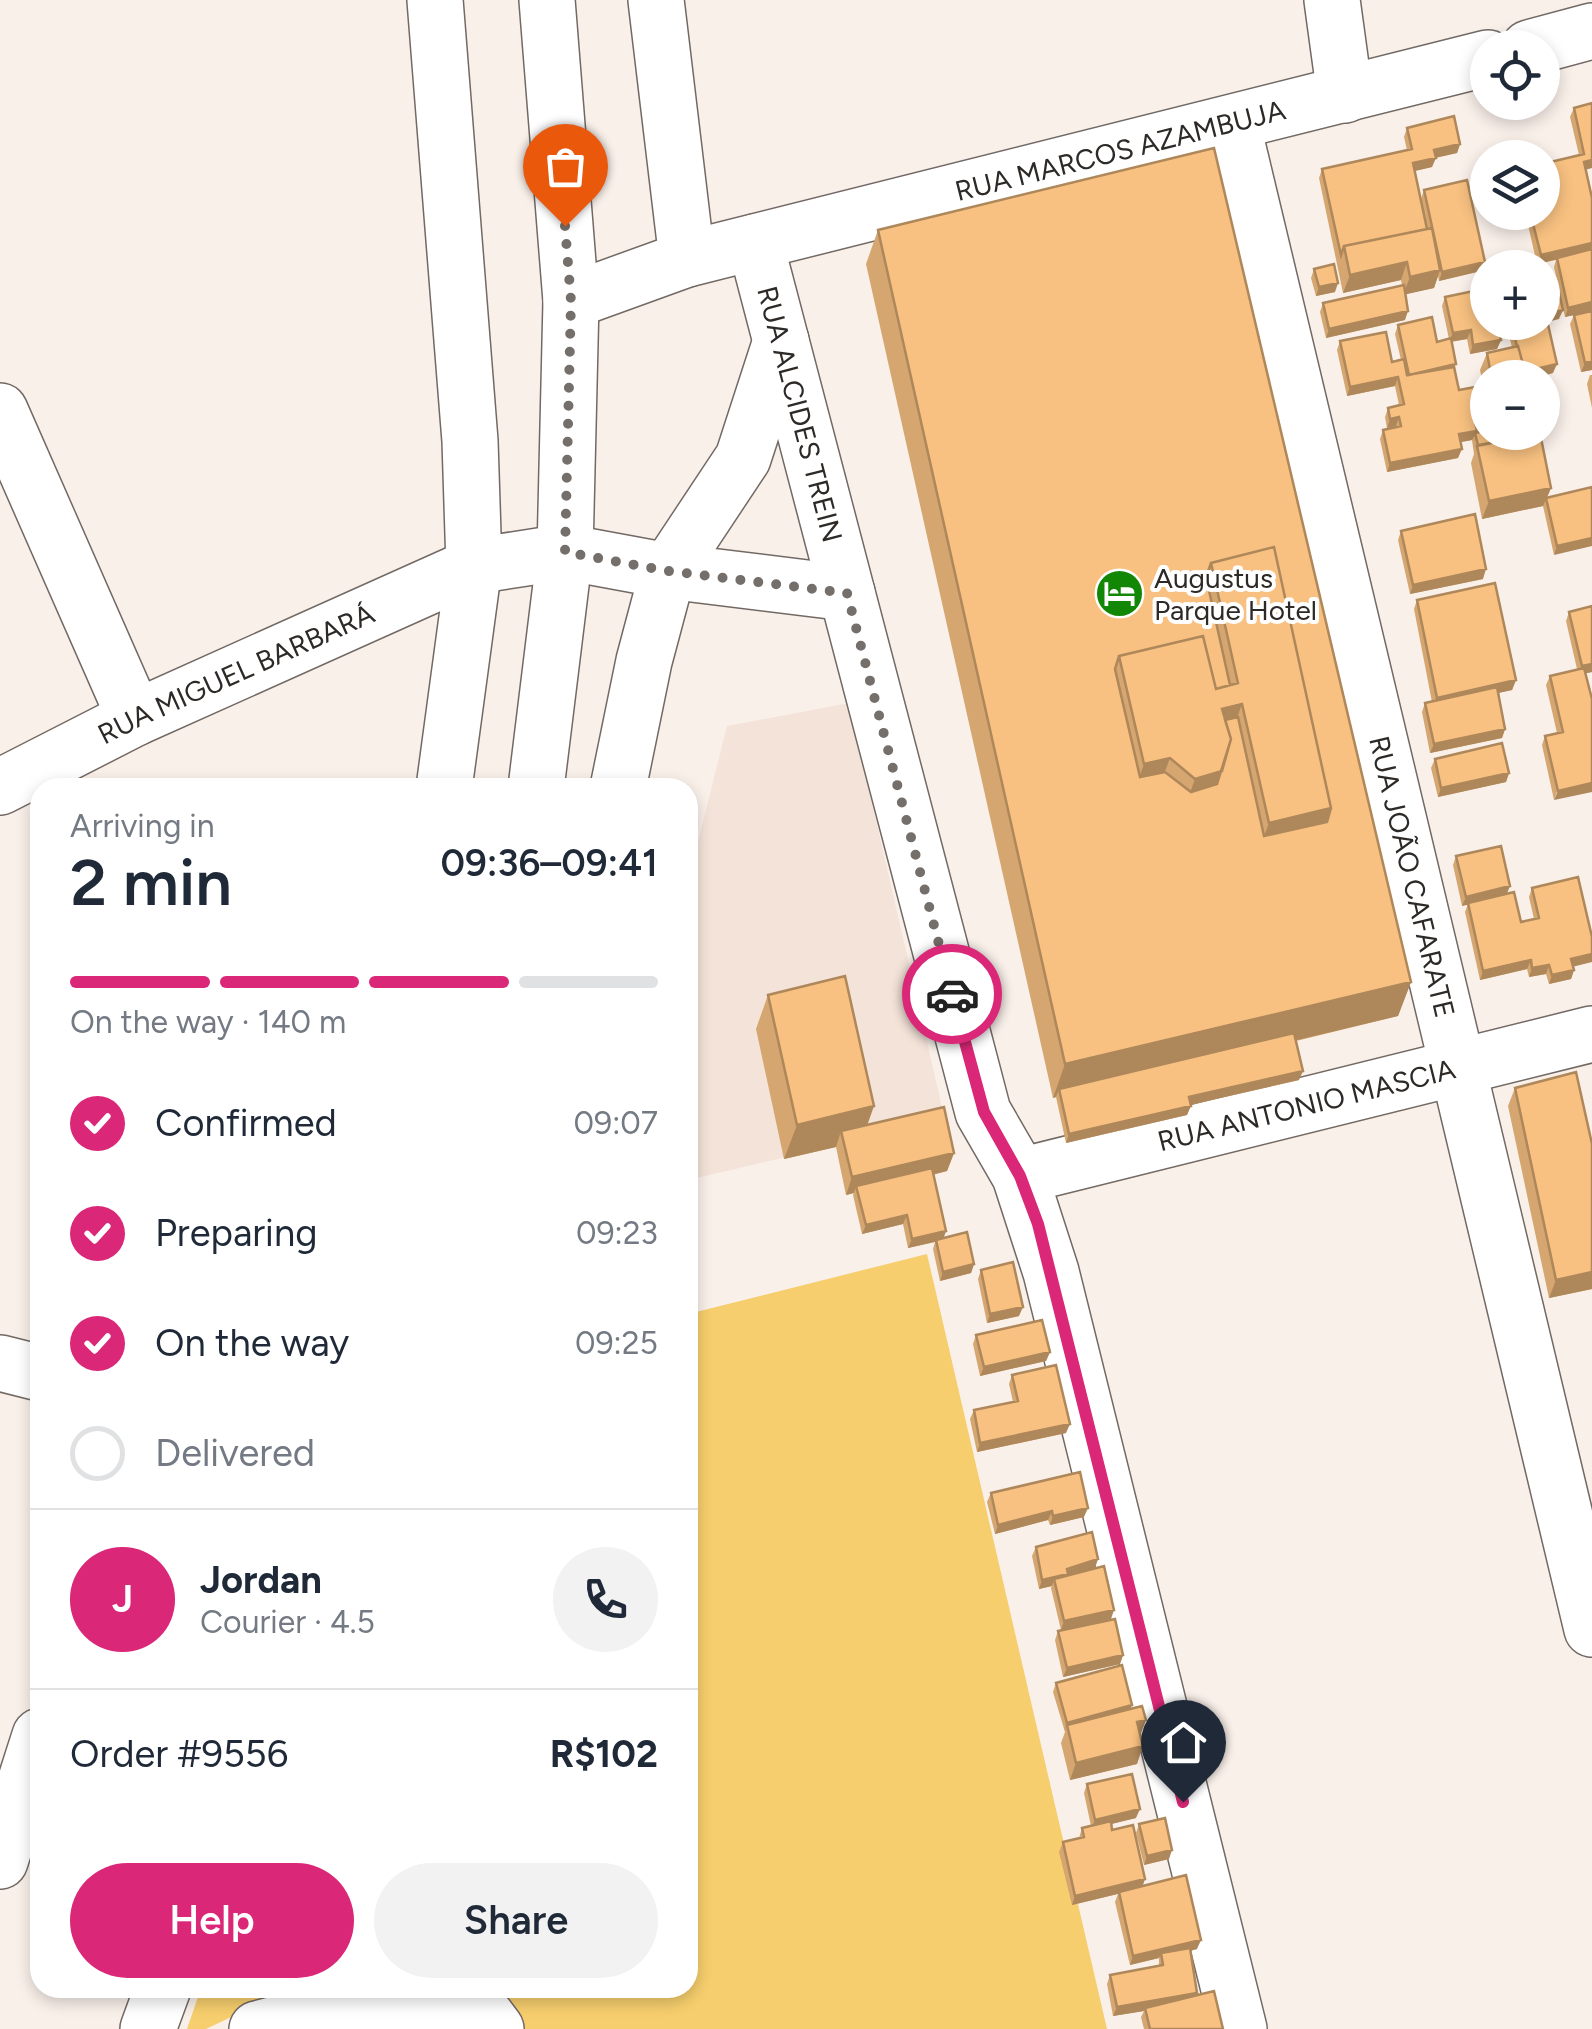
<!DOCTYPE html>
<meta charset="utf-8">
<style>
:root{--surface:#fff;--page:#f2f2f3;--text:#1f2937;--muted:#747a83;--line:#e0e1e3;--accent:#db2777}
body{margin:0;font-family:Figtree,sans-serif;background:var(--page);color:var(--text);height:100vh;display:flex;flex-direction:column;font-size:38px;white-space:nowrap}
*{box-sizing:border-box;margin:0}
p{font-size:32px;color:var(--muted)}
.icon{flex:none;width:55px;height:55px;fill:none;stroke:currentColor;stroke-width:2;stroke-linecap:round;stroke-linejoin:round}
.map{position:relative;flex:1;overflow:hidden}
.drawer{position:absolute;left:30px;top:778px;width:668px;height:1220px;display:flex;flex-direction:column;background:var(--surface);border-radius:30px;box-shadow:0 5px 15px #0003}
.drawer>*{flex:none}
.fabs{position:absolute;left:1470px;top:30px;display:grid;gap:20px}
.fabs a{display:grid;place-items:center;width:90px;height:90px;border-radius:50%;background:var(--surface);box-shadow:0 5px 15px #0003;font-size:50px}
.pin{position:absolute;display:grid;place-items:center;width:85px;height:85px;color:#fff;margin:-102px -42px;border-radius:50% 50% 50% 0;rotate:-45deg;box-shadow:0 0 10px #0007}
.pin .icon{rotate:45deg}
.courier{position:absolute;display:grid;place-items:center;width:100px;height:100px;margin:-50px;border:8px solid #db2777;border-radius:50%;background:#fff;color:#222;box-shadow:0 2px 12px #0007}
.summary em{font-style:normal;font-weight:600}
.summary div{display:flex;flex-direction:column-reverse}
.summary{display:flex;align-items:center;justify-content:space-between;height:170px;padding:0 40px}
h1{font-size:65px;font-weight:600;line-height:75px}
.bar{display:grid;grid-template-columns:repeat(4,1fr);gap:15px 10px;align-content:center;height:120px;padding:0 40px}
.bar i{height:12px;border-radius:8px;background:var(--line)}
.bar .selected{background:var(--accent)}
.bar p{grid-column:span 4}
.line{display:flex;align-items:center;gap:25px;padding:0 40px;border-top:2px solid var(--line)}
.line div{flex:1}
.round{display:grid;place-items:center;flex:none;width:105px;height:105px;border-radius:52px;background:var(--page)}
ol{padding:0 40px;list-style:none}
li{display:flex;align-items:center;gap:30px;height:110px}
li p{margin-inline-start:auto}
li .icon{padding:10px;border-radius:50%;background:var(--accent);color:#fff;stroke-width:4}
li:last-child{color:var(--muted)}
li i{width:55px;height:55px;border:5px solid var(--line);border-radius:50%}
.action{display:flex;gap:20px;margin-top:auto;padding:20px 40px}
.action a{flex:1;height:115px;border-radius:60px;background:var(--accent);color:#fff;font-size:40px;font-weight:600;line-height:115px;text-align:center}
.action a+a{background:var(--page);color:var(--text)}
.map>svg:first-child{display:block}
.built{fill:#f4e3d9}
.green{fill:#f6ce6d}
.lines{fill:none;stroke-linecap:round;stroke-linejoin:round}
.minor-casing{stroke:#726964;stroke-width:58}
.highway-casing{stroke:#726964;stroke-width:58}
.minor{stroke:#fff;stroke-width:55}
.highway{stroke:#fff;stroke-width:55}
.wall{fill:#d5a66f;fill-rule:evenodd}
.shaded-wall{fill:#ae875a}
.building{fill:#f8c181;stroke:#ae875a;stroke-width:2.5;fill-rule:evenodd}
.done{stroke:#756f6b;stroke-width:10;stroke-dasharray:0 18}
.route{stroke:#db2777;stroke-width:12}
.labels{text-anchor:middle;stroke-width:8;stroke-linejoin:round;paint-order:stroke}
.street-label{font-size:28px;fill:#2d2927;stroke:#fff}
.poi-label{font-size:28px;fill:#2d2927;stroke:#fff;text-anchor:start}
</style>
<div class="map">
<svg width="1592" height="2029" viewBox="0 0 1592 2029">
<rect width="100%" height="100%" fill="#faf0ea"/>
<path class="built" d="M849,703l96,417 -257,60v-298l39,-156z"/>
<path class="green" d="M927,1254l180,775h-588l-31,-41h200v-674z
M201,1988h208l-165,23 -38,18h-19z"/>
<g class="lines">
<defs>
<g id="minor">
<path d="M435,0l35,441 4,125 -30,222"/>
<path d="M656,0l31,259"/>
<path d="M1332,0l13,95"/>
<path d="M1529,48l63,-17"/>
<path id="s1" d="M1232,123l360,1506"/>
<path id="s2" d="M755,242l228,870 37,64 31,96 188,757"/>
<path id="s3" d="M571,301l116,-42 801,-201"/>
<path d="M0,411l135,307"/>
<path id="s4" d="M0,787l135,-69 339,-152 91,-14 103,19 179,22"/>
<path d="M618,788l26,-127 24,-90 75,-113 38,-117"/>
<path id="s5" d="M1020,1176l572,-142"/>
<path d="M0,1363l40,10"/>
<path d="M0,1861l40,-125"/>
</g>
<path id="highway" d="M536,788l29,-236 6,-251 -24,-301
M465,1988l31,41
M148,2029l15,-41
M257,2029c70,-20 130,-27 200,0"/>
</defs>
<use href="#minor" class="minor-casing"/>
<use href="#highway" class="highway-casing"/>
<use href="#minor" class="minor"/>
<use href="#highway" class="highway"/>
</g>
<path class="wall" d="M1592,103l-6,66 6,142 -27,6 -11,-50 2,-7 -19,4 -12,-52h17l37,-57 -9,-38 4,-9z
M1407,128l53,16 -3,9 -22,5 -3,9 -17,4 12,58 -6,-30 3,-9 57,81 -42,10 -1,-5 -4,12 -29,6v26l-79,18 -6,-26 3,-9 79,-17 -1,-6 -58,13 -24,-115 3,-9 85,-19 -3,-13z
M1214,148l197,834 -13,34 -102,25 3,39 -109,25 -3,10 -121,28 -10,-46 -3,1 -187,-834 12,-34z
M1314,269l21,23 -19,4 -5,-18z
M1445,297l43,25h54l17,-3 -12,3 6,51 -18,5h-47v46l-13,2 1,7 26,8 49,47 -4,10 45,-11 -38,68 -11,-49 -61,13 -11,-56 3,-9 -2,-14 -11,2 -3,16 -71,14 -7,-33 3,-9 13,-3v-1l-9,2 -2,-11 3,-9 11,-3 -4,-19 -48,10 -10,-46 3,-9 52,21 9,-2 -6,-26 3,-9 39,17 12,-3 -7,-33zM1503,327l1,5 7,-2 -2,6 3,11 -25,6 -7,17 3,15 -24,5 -8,-48 16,-3 3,15 27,-5 4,-9 -2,-7 2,-1z
M1592,311v59l-11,2 -11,-48 4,-9z
M1590,375h2v33l-5,-24z
M1401,531l82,48 -73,15 -12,-54z
M1417,600l99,80 -4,10 -14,3 7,36 -3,9 -72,15 -8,-41 3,-9 7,-1 -18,-93z
M1569,612l23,60 -6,1 6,26 -38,101 -12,-55 3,-9 12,-3 -11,-48 4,-9 27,-7 -11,-48z
M1435,759l74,14 -3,9 -68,15 -7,-29z
M1456,856l51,38 14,28 13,-3 -5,-22 3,-9 41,79 1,3 -3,9 -22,5 -3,-10 -17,3 -2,-8 -47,11 -15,-68 3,-8 -6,2 -9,-41z
M768,995l99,130 87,28 -7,18 -14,4 11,63 30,26 -3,9 -31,8 -7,-32 2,-7 -27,6 -5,-24 -41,10 -9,-39 1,-2 -8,2 -10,-48 -52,12 -28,-130z
M1515,1088l77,56v145l-43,9 -41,-192z
M981,1270l38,46 -32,7 -9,-44z
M976,1335l74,17 -4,9 -66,15 -7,-32z
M1012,1375l54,58 -89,19 -7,-33 4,-9 39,-8 -4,-18z
M991,1493l93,24 -34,8 -2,-5 -53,14 -8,-32z
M1036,1547l59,21 -13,4 29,47 -50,11 -10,-42 1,-2 -13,3 -7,-33z
M1058,1631l65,24 -3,9 -57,13 -8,-37z
M1056,1683l74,26 16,11 -6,15 -3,29 -67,16 -9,-37 4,-11 -12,-40z
M1087,1784l49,34 -25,6 1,6 31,56 54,63 -7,2 6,44 27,34h-79l-3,-12 3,-6 -31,5 -6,-32 3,-9 49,-9v-8l-29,7 -15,-63 3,-8 -46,11 -13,-53 4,-10 16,-4 3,-10 9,-2 -7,-33z
M1139,1824l30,35 -25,6 -8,-32z"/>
<path class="shaded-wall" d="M1460,144l-3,9 -27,6 4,-9z
M1436,158l-4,9 -22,5 3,-9z
M1592,160v8l-11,3 3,-9z
M1592,243v8l-55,13 4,-9z
M1407,262l-6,18 -58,13 7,-18z
M1485,262l-4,9 -42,10 3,-9z
M1440,270l-6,18 -31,7 7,-18z
M1338,283l-3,9 -19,4 3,-9z
M1592,302v9l-27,6 3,-9z
M1563,310l-4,9 -46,11 -1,-3 -1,3 -7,2 3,-10h35v-7z
M1408,311l-3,9 -79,18 3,-9z
M1471,330l-4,9 -18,3 4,-9z
M1501,340l-4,9 -27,5 3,-9z
M1592,361v9l-11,2 4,-9z
M1557,364l-4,9 -18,5h-14l2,-6z
M1524,368l-4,10h-30l1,-3z
M1398,377l-3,9 -48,10 3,-9z
M1488,415v9l-18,3 4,-9z
M1399,417l-3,9 -9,2 3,-9z
M1477,431l-5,9 -16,3 3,-9z
M1462,449l-4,9 -71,14 3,-9z
M1551,488l-8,18 -61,13 7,-18z
M1592,538v8l-38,9 3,-9z
M1486,569l-3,10 -73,15 3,-9z
M1592,664v8l-14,3 4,-9z
M1516,680l-4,10 -78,17 3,-9z
M1212,702l30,2 -17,46z
M1505,729l-3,9 -72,15 4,-9z
M1170,758l-18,48 -25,5 17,-47z
M1222,771l-18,47 -26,8 17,-47z
M1509,773l-3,9 -68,15 3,-9z
M1592,783v9l-38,8 4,-9z
M1331,808l-17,47 -63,15 18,-47z
M1510,886l-4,10 -44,10 4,-9z
M1592,954v8l-24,6 3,-9z
M1531,960l-4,9 -47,11 3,-9z
M1549,965l-3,9 -17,3 3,-9z
M1574,970l-3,9 -22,5 3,-9z
M1411,982l-13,34 -337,80 -2,-7 -3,8 -3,1 12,-34z
M1303,1071l-4,9 -114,26 4,-9z
M874,1106l-12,34 -21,-9 -5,16 -52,12 13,-34z
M1191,1106l-4,9 -121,28 3,-9z
M954,1153l-7,18 -89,21 -2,-6 -2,7 -8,2 6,-18z
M907,1215l-4,9 -41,10 4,-9z
M946,1231l-3,9 -35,8 4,-9z
M974,1264l-3,9 -31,8 3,-9z
M1592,1272v17l-43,9 7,-18z
M1023,1307l-4,9 -32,7 3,-9z
M1050,1352l-4,9 -66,15 4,-9z
M1070,1424l-4,9 -89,19 3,-9z
M1088,1508l-4,9 -34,8 3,-9z
M1052,1511l-4,9 -53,14 3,-9z
M1098,1559l-3,9 -28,9 -13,2 -2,7 -13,3 3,-9z
M1114,1610l-3,9 -50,11 3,-9z
M1123,1655l-3,9 -57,13 4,-9z
M1132,1705l-4,9 -61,11 -3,7 3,-9z
M1146,1720l-7,18 -2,-16z
M1143,1746l-6,18 -67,16 6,-17z
M1140,1809l-4,9 -45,11 4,-9z
M1172,1850l-3,9 -25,6 3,-9z
M1145,1879l-3,9 -70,17 3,-9z
M1201,1940l-4,9 -35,9 -1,-5 -2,5 -29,7 3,-9z
M1197,1993l-3,9 -49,6 -1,3 -31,5 4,-9z"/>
<path class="building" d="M1592,103v57l-8,2 8,36v45l-51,12 -11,-43h12v-48l42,-10 -10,-46z
M1454,116l6,28 -26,6 2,8 -23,5 14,66 -83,17 -3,9 -19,-86 90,-20 -5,-21z
M1214,148l197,834 -346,82 -187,-834zM1274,547l57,261 -4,14 -63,14 -26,-119 -13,3 6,19 -14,45 -26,8 -26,-20 -25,5 -25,-108 4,-13 84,-20 13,53 14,-4 -24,-108 5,-14z
M1467,180l18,82 -43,10 -18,-82z
M1432,228l8,42 -30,7 -3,-15 -57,13 -6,-29z
M1592,249v53l-24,6 -11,-50z
M1334,264l4,19 -19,4 -5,-18z
M1404,285l4,26 -79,18 -6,-26z
M1488,288v34h16l-7,3 4,15 -28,5 -2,-15 -18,3 -8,-36z
M1559,293l4,17 -21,5v-19z
M1592,311v50l-7,2 -11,-48z
M1432,317l5,25 14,-4 5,26 -47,11 -11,-50z
M1547,320l10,44 -34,8 1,-4 -6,-22h-1l-5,-19 22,-5h8v-1z
M1386,332l6,30 12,-3 3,16 47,-8 5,23 27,-5 2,30 -14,3 3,13 -18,3 3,15 -72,14 -7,-33 18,-4 -2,-9 -9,2 -2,-11 16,-4 -6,-27 -48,10 -10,-46z
M1518,346l6,22 -33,7 -4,-22z
M1488,430v2h12l2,9 -24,4 -3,-12z
M1540,433l11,55 -62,13 -12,-55z
M1592,487v51l-35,8 -11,-48z
M1475,514l11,55 -73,16 -12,-54z
M1274,547l57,261 -62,15 -27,-119 -20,5 9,30 -9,32 -27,8 -25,-21 -26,6 -25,-108 84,-20 13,53 22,-6 -27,-120z
M1495,583l21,97 -79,18 -20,-98z
M1592,606v58l-10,2 -13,-54z
M1584,668l8,31v84l-34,8 -13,-55 18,-4 -13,-56z
M1497,687l8,42 -71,15 -9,-41z
M1502,743l7,30 -68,15 -6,-29z
M1501,846l9,40 -44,11 -10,-41z
M1578,877l14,60v17l-21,5 3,11 -22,5 -3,-10 -17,3 -1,-8 -48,11 -15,-68 46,-11 7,30 18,-4 -7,-30z
M845,976l29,130 -77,19 -29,-130z
M1294,1033l9,38 -114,26 2,9 -122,28 -10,-45z
M1576,1072l16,72v128l-36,8 -41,-192z
M944,1107l10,46 -102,24 -11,-46z
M932,1168l14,63 -34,8 -5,-24 -41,10 -10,-39z
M967,1232l7,32 -31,8 -7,-32z
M1013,1262l10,45 -33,7 -9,-44z
M1042,1320l8,32 -66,15 -8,-32z
M1056,1365l14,59 -90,19 -6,-33 44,-9 -6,-26z
M1080,1472l8,36 -35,8 -1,-5 -54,14 -7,-32z
M1092,1532l6,27 -31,10 1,5 -26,6 -6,-33z
M1104,1566l10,44 -50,11 -10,-42z
M1115,1619l8,36 -56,13 -9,-37z
M1122,1665l10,40 -65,18 -11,-40z
M1142,1706l4,14 -9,2 6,24 -67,17 -9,-38z
M1132,1774l8,35 -45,11 -8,-36z
M1165,1818l7,32 -25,6 -8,-32z
M1111,1821l1,9 21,-5 12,54 -70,17 -12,-54 21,-5 -2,-9z
M1186,1875l15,65 -68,16 -14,-64z
M1190,1948l7,45 -80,14 -7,-32 53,-10 -2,-12z
M1214,1991l9,38h-73l-5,-21z"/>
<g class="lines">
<path class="done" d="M565,226l6,75 -6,251 103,19 179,22 105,401"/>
<path class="route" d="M952,994l32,118 36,64 18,48 145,578"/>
</g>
<defs>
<symbol id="hotel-disc" viewBox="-11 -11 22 22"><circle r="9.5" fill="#128706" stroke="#fff"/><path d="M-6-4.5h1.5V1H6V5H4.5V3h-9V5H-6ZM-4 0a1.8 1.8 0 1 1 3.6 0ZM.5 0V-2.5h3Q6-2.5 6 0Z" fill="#fff"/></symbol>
</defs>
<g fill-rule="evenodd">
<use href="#hotel-disc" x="1092" y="566" width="55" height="55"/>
</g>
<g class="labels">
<g class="street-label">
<text dy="10" stroke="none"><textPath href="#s3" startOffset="570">RUA MARCOS AZAMBUJA</textPath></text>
<text dy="10" stroke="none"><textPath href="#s2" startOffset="178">RUA ALCIDES TREIN</textPath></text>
<text dy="10" stroke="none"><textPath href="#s4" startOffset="262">RUA MIGUEL BARBARÁ</textPath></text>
<text dy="10" stroke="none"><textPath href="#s1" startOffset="775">RUA JOÃO CAFARATE</textPath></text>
<text dy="10" stroke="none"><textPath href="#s5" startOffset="295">RUA ANTONIO MASCIA</textPath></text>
</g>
<g class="poi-label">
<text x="1154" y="588">Augustus<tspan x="1154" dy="32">Parque Hotel</tspan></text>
</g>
</g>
</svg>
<div class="fabs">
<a><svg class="icon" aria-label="locate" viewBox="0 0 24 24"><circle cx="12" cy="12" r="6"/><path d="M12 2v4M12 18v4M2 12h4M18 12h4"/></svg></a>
<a><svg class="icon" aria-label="layers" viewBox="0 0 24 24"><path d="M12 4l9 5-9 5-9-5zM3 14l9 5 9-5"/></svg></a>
<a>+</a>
<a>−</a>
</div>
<div class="pin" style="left:565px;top:226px;background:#ea580c"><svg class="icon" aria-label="bag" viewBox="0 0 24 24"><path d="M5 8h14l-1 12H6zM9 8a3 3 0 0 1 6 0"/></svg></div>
<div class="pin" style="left:1183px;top:1802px;background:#1f2937"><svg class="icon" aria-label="home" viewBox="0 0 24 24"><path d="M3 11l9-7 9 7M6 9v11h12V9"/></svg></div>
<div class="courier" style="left:952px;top:994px"><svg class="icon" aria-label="car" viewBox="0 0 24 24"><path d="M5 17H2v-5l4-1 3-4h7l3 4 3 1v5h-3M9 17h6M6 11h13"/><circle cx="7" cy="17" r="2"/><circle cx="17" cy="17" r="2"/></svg></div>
<section class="drawer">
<div class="summary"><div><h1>2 min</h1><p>Arriving in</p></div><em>09:36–09:41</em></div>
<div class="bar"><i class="selected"></i><i class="selected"></i><i class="selected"></i><i></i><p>On the way · 140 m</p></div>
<ol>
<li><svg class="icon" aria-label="check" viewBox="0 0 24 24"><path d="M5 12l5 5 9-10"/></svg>Confirmed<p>09:07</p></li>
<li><svg class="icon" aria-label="check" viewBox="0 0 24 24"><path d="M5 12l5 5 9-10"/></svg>Preparing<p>09:23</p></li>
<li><svg class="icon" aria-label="check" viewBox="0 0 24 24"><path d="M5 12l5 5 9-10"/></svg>On the way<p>09:25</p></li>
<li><i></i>Delivered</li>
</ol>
<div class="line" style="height:180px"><b class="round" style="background:var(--accent);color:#fff">J</b><div><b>Jordan</b><p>Courier · 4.5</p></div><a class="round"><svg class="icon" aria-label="phone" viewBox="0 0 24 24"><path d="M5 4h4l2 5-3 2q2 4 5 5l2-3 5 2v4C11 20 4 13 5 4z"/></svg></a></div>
<div class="line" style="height:130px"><div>Order #9556</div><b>R$102</b></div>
<div class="action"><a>Help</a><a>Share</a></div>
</section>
</div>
